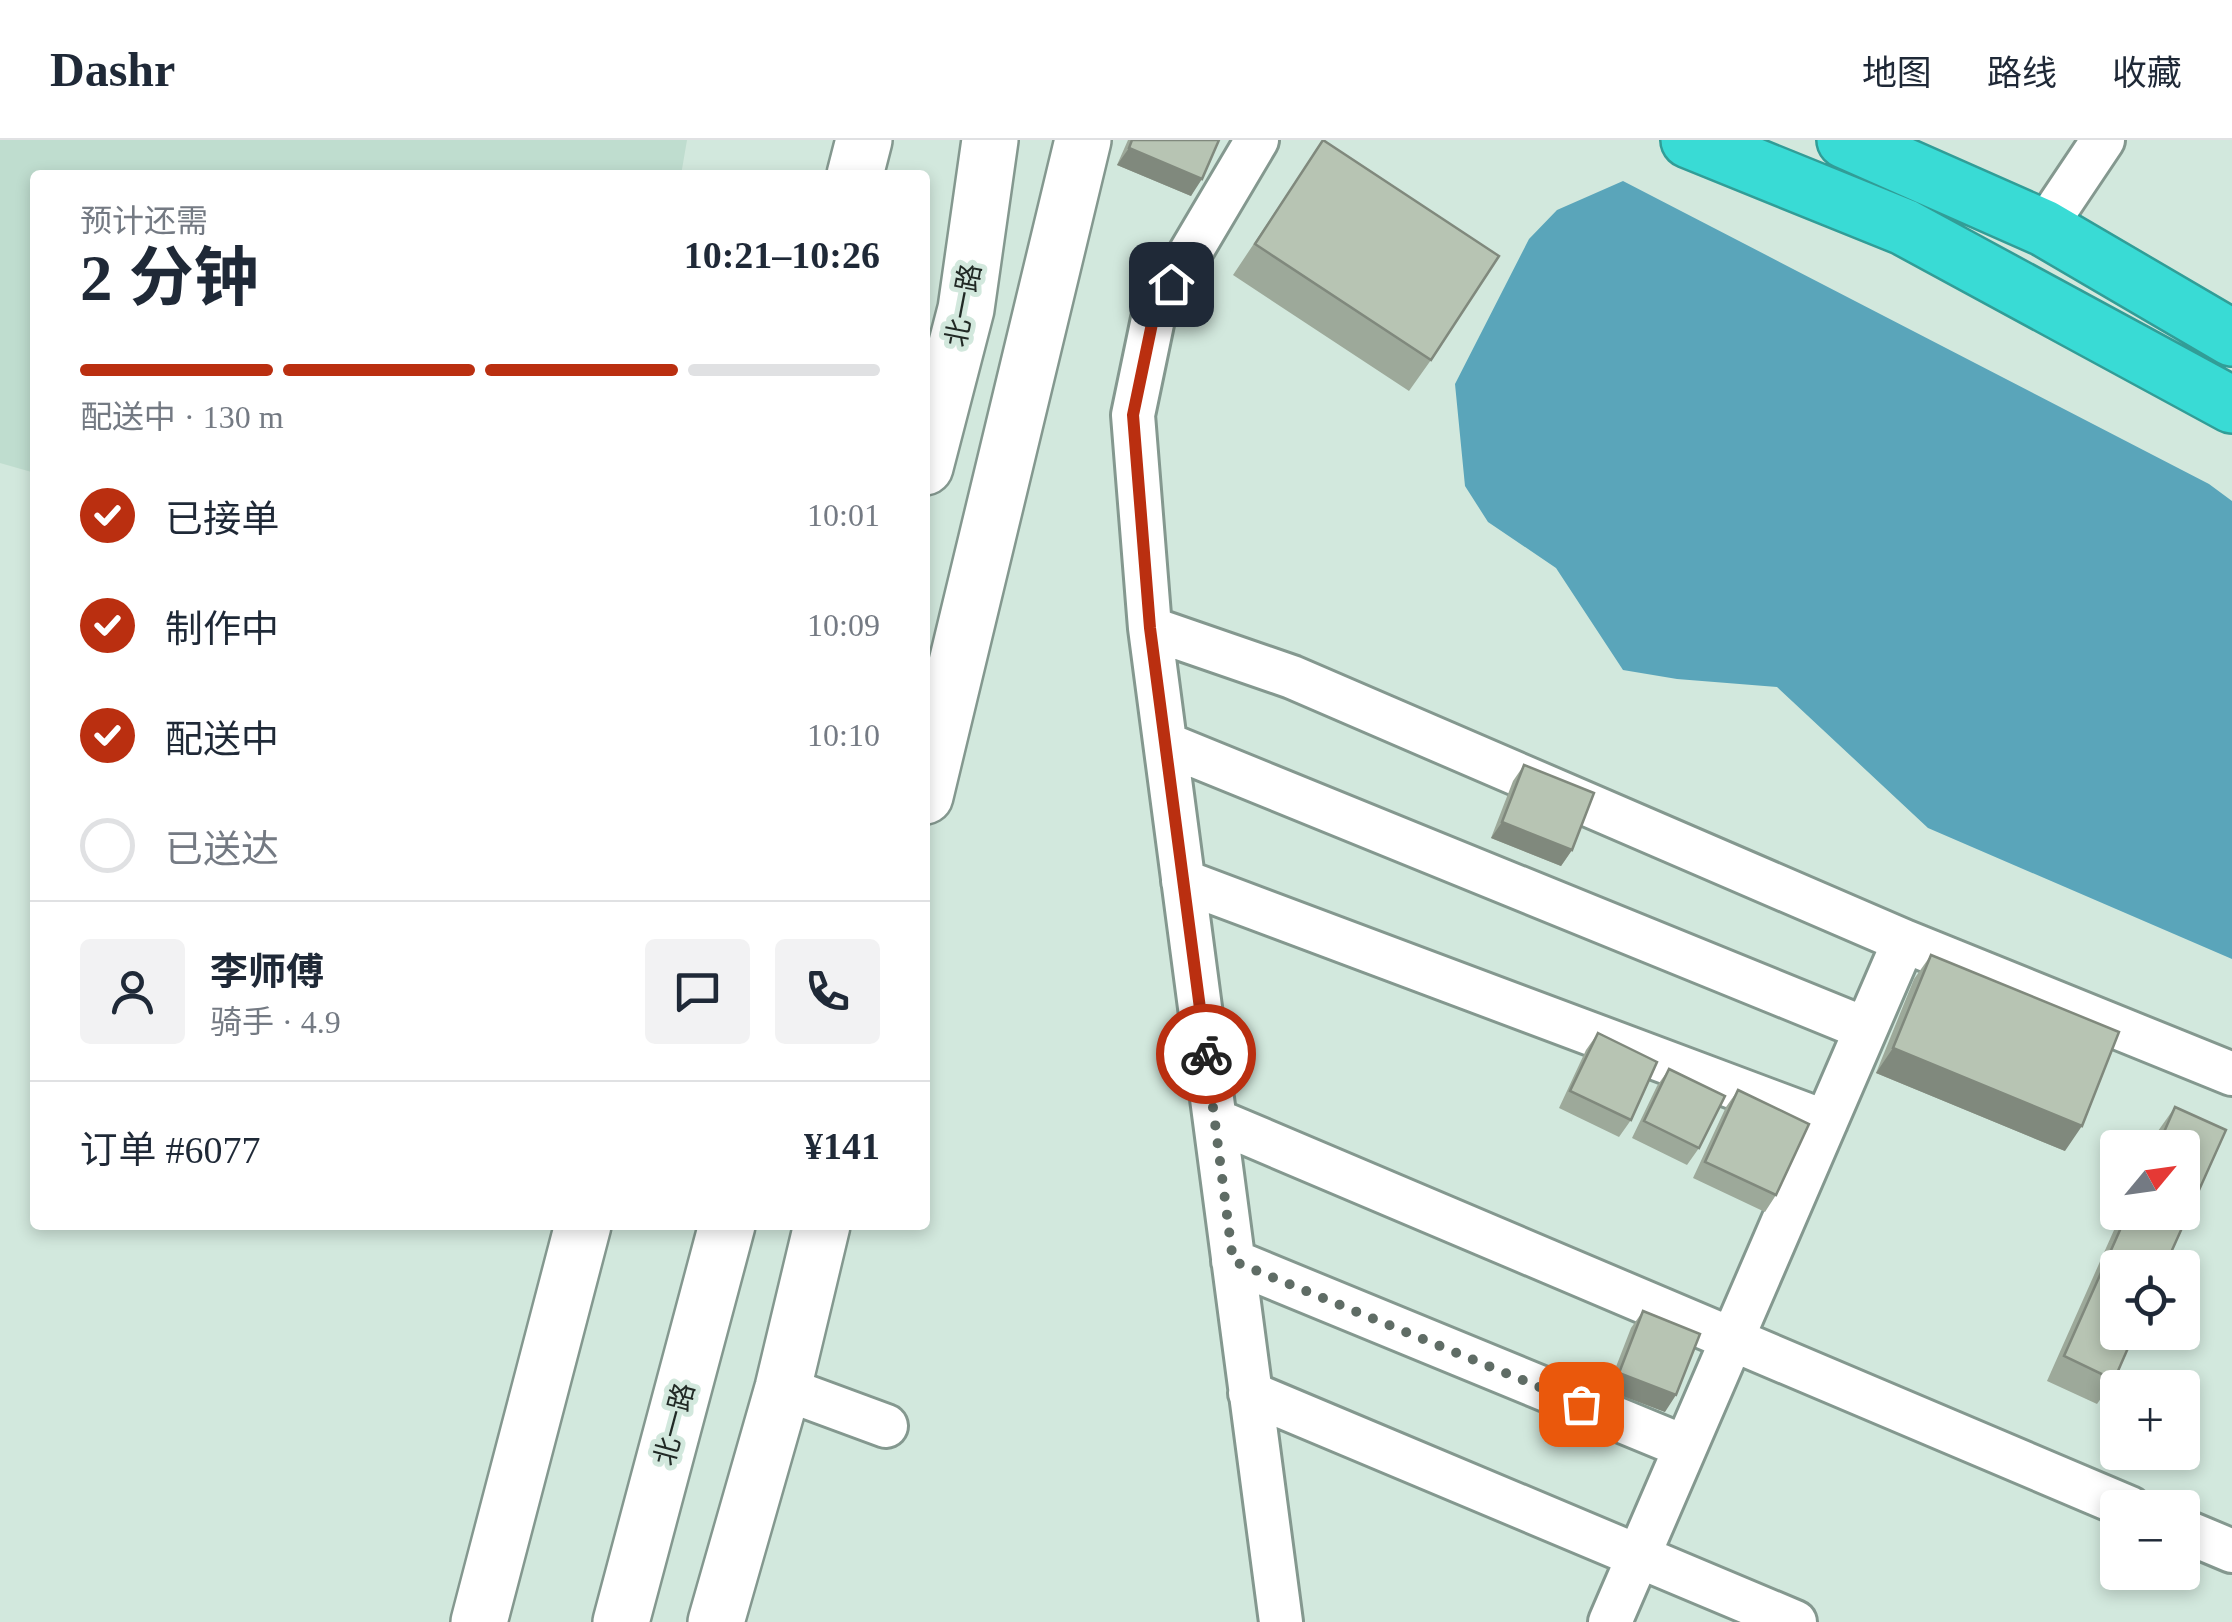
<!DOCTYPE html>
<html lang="zh">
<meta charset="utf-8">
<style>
:root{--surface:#fff;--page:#f2f2f3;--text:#1f2937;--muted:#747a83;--line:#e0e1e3;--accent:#ba2f10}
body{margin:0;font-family:"Times New Roman","Noto Sans SC",serif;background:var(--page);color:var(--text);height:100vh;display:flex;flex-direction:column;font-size:38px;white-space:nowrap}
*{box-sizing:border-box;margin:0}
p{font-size:32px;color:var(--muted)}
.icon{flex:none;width:55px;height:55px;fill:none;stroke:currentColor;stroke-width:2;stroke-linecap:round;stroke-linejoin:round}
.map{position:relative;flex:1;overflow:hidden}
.side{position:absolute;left:30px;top:30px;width:900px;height:1060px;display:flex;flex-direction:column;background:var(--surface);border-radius:10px;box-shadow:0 5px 15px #0003}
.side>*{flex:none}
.needle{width:65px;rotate:61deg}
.tools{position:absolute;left:2100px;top:990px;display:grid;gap:20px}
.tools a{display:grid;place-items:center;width:100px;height:100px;border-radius:10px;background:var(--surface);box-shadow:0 5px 15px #0003;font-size:50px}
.pin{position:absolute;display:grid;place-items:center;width:85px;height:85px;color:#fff;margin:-42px;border-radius:20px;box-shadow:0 5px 15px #0006}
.courier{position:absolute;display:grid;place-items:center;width:100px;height:100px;margin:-50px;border:8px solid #ba2f10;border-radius:50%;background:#fff;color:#222;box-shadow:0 2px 12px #0007}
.headline em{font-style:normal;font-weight:700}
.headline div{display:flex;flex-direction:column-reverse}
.headline{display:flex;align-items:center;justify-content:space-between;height:170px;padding:0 50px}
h1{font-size:65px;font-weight:700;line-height:75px}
.bar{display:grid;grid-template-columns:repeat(4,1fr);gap:15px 10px;align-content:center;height:120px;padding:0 50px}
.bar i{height:12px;border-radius:8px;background:var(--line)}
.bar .on{background:var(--accent)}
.bar p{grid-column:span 4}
.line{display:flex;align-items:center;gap:25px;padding:0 50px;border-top:2px solid var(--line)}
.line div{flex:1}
.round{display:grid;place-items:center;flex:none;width:105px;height:105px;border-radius:10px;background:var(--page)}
ol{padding:0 50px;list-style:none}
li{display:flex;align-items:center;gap:30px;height:110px}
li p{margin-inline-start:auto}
li .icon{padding:10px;border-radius:50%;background:var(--accent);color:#fff;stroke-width:4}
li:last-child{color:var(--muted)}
li i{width:55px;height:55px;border:5px solid var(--line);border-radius:50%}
header{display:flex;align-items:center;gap:60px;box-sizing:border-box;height:140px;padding:0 50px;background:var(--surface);border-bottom:2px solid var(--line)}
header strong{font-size:48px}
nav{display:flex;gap:55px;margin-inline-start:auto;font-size:35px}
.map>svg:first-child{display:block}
.built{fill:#bfddcf}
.water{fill:#5aa5ba}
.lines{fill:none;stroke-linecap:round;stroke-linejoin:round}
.street-casing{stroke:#84988f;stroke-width:48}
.secondary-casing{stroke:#84988f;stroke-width:60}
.highway-casing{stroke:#319d97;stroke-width:60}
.street{stroke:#fff;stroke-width:42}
.secondary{stroke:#fff;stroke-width:55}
.highway{stroke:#39dbd5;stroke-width:55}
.wall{fill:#9da99a}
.shaded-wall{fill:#80897d}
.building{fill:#b7c4b3;stroke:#80897d;stroke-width:2.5}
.done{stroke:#5f6c65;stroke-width:10;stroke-dasharray:0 18}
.route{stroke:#ba2f10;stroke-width:12}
.labels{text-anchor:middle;stroke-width:10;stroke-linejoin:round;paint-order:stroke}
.street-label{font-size:28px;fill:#212925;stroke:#d2e8dd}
</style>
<header>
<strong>Dashr</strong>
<nav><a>地图</a><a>路线</a><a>收藏</a></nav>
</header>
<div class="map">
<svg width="2232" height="1482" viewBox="0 0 2232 1482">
<rect width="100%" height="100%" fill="#d2e8dd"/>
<path class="built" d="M0,0h687l-6,35h-646v298l-35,-10z"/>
<path class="water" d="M1623,41l586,303 23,17v458l-304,-131 -151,-141 -100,-8 -54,-9 -67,-102 -68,-46 -23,-36 -10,-102 74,-145 28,-29z"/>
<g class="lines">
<defs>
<path id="street" d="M1257,0l-103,174 -21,101 17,213 131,994
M2044,88l59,-88
M1150,488l142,49 612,264 328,133
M1166,604l700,285
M1183,741l643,241
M1215,980l915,388
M1233,1121l452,186
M783,1248l103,38
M1250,1253l545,229
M2182,1390l50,21
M1610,1482l294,-681"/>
<path id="secondary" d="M855,35l9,-35
M925,327l41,-158 24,-169
M925,656l158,-656
M479,1482l104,-397
M621,1482l106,-397
M716,1482l67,-234 39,-163"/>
<path id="highway" d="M1689,0l215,87 328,178
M1845,0l199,88 188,110"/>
</defs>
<use href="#street" class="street-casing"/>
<use href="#secondary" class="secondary-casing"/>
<use href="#highway" class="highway-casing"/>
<use href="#street" class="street"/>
<use href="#secondary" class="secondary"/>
<use href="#highway" class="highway"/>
</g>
<path class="wall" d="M1128,0h91l-28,56 -74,-31z
M1323,0l108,220 -22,31 -176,-116z
M1524,625l48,85 -11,16 -70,-28 22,-57z
M1931,815l134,196 -189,-78 38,-94z
M1598,893l33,87 -12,17 -60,-29 27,-58z
M1669,929l30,79 -12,17 -55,-27 25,-52z
M1738,950l38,105 -11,17 -72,-34 33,-71z
M2175,967l51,23 -62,138h-46v64h17l-21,48 -17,24 -50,-23 75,-169h60v-64h-31l7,-17z
M1643,1171l22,101 -58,-22 24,-62z"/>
<path class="shaded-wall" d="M1129,8l73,31 -11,17 -74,-31z
M1502,682l70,28 -11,16 -70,-28z
M1893,908l189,78 -17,25 -189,-78z
M1619,1233l57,22 -11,17 -58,-22z"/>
<path class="building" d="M1132,0h87l-17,39 -73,-31z
M1323,0l176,116 -68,104 -176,-116z
M1524,625l70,28 -22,57 -70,-28z
M1931,815l188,77 -37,94 -189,-78z
M1598,893l59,29 -26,58 -61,-29z
M1669,929l56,27 -26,52 -55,-27z
M1738,950l71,34 -33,71 -71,-33z
M2175,967l51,23 -62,138h-46v64h17l-21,48 -50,-24 64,-144h54v-64h-25z
M1643,1171l57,23 -24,61 -57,-22z"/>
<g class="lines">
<path class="done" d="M1206,914l27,207 348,143"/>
<path class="route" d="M1171,144l-17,30 -21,101 17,213 56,426"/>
</g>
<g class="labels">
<g class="street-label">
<text transform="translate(963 165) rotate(-79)" y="10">北一路</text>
<text transform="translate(674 1284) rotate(-75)" y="10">北一路</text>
</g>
</g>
</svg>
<div class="tools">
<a><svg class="needle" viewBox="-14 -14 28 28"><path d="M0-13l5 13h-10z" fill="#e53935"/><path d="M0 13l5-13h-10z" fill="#747a83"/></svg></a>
<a><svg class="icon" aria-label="locate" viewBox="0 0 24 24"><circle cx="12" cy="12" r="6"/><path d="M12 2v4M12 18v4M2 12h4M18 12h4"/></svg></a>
<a>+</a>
<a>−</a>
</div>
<div class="pin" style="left:1581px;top:1264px;background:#ea580c"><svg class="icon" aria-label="bag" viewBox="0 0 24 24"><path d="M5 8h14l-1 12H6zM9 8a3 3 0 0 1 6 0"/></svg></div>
<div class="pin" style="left:1171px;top:144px;background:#1f2937"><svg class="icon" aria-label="home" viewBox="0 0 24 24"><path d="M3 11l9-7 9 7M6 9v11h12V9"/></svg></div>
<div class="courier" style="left:1206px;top:914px"><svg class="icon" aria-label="bike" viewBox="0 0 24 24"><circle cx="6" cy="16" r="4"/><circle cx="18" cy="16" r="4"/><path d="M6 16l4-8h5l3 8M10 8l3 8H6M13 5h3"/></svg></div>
<section class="side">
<div class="headline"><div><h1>2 分钟</h1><p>预计还需</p></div><em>10:21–10:26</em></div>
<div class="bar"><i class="on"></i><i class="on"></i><i class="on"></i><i></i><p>配送中 · 130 m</p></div>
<ol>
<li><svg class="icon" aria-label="check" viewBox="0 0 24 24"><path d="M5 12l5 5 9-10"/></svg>已接单<p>10:01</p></li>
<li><svg class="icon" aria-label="check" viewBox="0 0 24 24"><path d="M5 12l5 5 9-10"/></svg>制作中<p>10:09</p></li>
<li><svg class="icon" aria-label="check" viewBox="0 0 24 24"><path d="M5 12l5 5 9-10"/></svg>配送中<p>10:10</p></li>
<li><i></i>已送达</li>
</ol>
<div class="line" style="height:180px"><a class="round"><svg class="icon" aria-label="person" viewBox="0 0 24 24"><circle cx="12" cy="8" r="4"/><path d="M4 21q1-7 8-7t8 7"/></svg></a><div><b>李师傅</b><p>骑手 · 4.9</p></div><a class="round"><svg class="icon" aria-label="chat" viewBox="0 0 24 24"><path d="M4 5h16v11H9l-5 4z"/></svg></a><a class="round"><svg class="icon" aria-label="phone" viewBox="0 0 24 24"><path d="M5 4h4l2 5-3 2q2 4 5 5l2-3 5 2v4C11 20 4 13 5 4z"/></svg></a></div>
<div class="line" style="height:130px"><div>订单 #6077</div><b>¥141</b></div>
</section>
</div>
